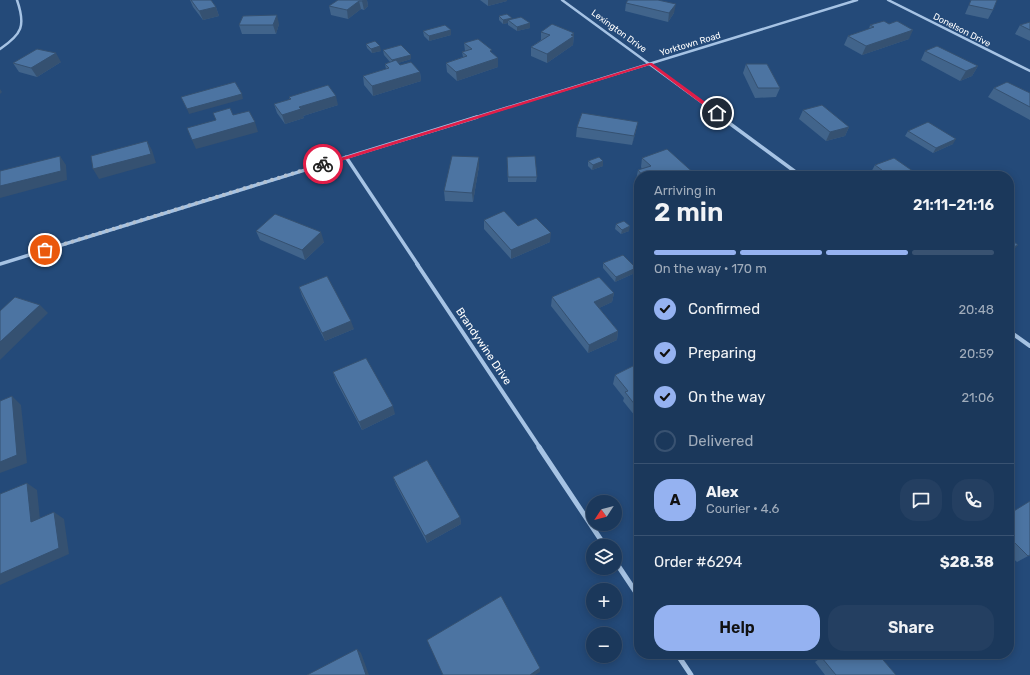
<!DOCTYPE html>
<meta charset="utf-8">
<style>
:root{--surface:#1b385b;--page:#243f61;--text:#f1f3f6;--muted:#a0acbb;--line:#395271;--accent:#95b2f1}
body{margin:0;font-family:Rubik,sans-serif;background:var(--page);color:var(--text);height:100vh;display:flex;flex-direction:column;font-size:15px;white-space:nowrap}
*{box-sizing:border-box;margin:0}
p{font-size:13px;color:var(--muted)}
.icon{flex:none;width:22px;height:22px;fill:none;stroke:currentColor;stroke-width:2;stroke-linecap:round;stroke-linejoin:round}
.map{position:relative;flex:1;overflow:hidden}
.side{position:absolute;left:634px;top:171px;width:380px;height:488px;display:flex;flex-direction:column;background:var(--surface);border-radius:16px;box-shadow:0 2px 10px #0003,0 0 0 1px var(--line)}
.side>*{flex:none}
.needle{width:26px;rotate:234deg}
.tools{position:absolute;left:586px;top:495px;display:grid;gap:8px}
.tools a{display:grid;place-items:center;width:36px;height:36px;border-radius:50%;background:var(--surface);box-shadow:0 2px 10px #0003,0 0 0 1px var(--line);font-size:20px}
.pin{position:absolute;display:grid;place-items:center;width:34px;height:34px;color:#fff;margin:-17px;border:2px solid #fff;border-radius:50%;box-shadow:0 1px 4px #0007}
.courier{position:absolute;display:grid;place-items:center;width:40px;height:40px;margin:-20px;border:3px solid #e11d48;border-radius:50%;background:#fff;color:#222;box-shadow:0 1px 5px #0007}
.headline em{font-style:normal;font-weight:600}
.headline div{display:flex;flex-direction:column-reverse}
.headline{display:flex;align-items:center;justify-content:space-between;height:68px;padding:0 20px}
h1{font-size:26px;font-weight:600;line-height:30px}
.bar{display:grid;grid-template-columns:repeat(4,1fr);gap:6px 4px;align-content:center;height:48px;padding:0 20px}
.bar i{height:5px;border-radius:3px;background:var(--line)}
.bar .active{background:var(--accent)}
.bar p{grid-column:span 4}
.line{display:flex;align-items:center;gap:10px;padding:0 20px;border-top:1px solid var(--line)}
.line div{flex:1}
.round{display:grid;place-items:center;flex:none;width:42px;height:42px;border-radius:16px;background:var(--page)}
ol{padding:0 20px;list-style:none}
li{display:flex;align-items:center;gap:12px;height:44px}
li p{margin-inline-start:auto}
li .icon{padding:4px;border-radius:50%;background:var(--accent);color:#111;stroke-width:4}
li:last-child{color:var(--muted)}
li i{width:22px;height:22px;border:2px solid var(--line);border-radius:50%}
.button{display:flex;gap:8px;margin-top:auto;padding:8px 20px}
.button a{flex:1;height:46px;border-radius:16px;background:var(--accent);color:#111;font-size:16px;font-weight:600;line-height:46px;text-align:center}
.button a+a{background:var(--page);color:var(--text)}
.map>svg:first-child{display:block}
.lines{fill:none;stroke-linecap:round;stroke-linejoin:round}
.street-far3{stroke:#a6c3e4;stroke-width:2.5}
.street-far2{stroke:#a6c3e4;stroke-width:3.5}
.street-far1{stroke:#a6c3e4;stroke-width:4}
.street{stroke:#a6c3e4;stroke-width:5}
.wall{fill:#41648b}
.shaded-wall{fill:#355171}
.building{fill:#4c74a2;stroke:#355171}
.route{fill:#e11d48}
.done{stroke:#b2c0d0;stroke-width:4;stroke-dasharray:0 7.2}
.labels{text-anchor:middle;stroke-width:3;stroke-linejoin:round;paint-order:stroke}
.far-street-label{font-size:9px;fill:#fff;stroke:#244a79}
.street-label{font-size:11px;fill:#fff;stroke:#244a79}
</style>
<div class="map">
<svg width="1030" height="675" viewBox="0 0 1030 675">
<rect width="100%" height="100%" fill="#244a79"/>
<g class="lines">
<path class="street-far3" d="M562,0l161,118
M888,0l142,71
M0,49c22,-15 26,-23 17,-49
M473,118l384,-118"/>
<path class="street-far2" d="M721,117l80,59
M346,157l72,108
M0,264l477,-147"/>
<path class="street-far1" d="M417,264l123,184
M1009,331l21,15"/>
<path class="street" d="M539,447l66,99
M615,561l24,36
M677,654l14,21"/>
</g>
<path class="wall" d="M190,0h21l5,7 3,9 -16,4 -10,-13z
M338,0h29l1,6 -4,4 -3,-1 -13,10 -17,-4 -2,-9z
M480,0h27v1l-19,5z
M971,0h26l-4,10 -5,9 -23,-5z
M626,3l48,10 -6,9 -43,-11z
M499,16l13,2v1l18,9 -13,3 -9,-6v-2l-5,1 -4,-4z
M1030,22v19l-15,-7 5,-9z
M279,24l-3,10h-34l-3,-9z
M889,24l20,15 -47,16 -18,-10 4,-9 21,-7 1,-4z
M423,31l28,4 -22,6 -5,-5z
M541,32l33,1 -1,12 -26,18 -16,-7v-9l10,-7z
M464,43l28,10 6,5v9l-41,14 -10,-9 -1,-9 17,-6 -1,-5 3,-1z
M366,44l15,7 -9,2 -5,-5z
M383,50l28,9 -13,4 2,2 20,7 1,9 -48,15 -9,-11 -1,-9 23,-7 -1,-5 5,-2 -6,-7z
M925,51l53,15 -6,10 -12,5 -39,-21z
M61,62l-24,15 -18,-5 -6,-9z
M746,64l34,24 -4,9 -21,1 -12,-25z
M994,88l36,5v27l-42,-23z
M289,97l49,8 -35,11 1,2 -19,6 -8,-11 -3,-9 16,-4z
M803,110l46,17 -4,9 -19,5 -27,-22z
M577,127l59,4 -4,14 -56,-8z
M908,131l45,13 -20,9 -28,-17z
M642,158l55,18h-58v7l-3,-3 2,-10 4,-1 -1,-2z
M588,161h15v5l-11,4 -4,-4z
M507,162l30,15 -1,5h-28z
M875,165l45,11h-48l-2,-2z
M479,166l-6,36 -28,-1 -1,-10z
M484,220l34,6 32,16 -39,17 -27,-30z
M616,224l13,7 -8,3 -6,-5z
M256,231l68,11 -19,18 -45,-20z
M603,263l32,10 -20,9 -12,-14z
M299,287l55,42 -29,12 -23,-45z
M614,293l-2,9 -13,6 19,23 -1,9 -29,13 -37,-47 1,-9z
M639,363v58l-16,-20 1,-3 -11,-14 2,-9z
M333,372l62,42 -33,16 -26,-49z
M393,477l67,40 1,7 -34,19 -31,-58z
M1009,514l21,41 -13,7 -8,-7z
M826,654h52l18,21h-71l-10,-13z"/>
<path class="shaded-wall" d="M364,0h3l1,6 -4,4 -2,-9z
M488,0h19v1l-19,5z
M359,1l2,8 -13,10 -1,-9z
M676,4l-2,9 -6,9 1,-9z
M216,7l3,9 -16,4 -4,-9z
M277,15l2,9 -3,10 -3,-9z
M512,18v4l-4,-2v3l-5,1v-4z
M530,23v5l-13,3v-4z
M451,30v5l-22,6v-5z
M913,30l-4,9 -47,16 4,-9z
M574,33l-1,12 -26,18v-9z
M380,46l1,5 -9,2 -1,-4z
M56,53l5,9 -24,15 -6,-9z
M411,55v4l-19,6v-5z
M498,58v9l-41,14 -1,-9z
M978,66l-6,10 -12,5 6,-10z
M420,72l1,9 -48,15 -1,-10z
M0,89l2,3 -2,2z
M242,94l1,5 -54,15 -2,-5z
M336,96l2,9 -35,11 1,2 -19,6 -3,-9 17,-8z
M255,122l3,10 -62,17 -4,-9z
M638,122l-2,9 -4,14 2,-9z
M849,127l-4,9 -19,5 4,-9z
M956,139l-3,5 -20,9 3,-5z
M147,141l5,9 4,13 -57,16 -6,-10z
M60,156l6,9 1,15 -67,18v-12z
M479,157v9l-6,36 -1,-9z
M603,161v5l-11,4 1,-5z
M630,226l-1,5 -8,3 1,-4z
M321,232l3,10 -19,18 -3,-10z
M551,233l-1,9 -39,17v-9z
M1018,245l-8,9h-1v-5z
M636,268l-1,5 -20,9 1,-5z
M614,293l-2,9 -19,9 1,-9z
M40,305l8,8 -48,47v-18z
M351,321l3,8 -29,12 -3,-8z
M618,331l-1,9 -29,13 1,-8z
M12,396l9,9 6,58 -27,10v-11z
M393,406l2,8 -33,16 -3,-8z
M27,483l10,7 4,39 -10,-7z
M54,512l10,7 5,35 -69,31v-11z
M460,517l1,7 -34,19 -2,-7z
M357,649l4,4 8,22h-3z
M540,668v4l-5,3h-5z"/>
<path class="building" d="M191,0h20l5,7 -17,4z
M338,0h26l-2,1h-3l-12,9 -18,-4z
M628,0h30l18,4 -7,9 -43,-10z
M971,0h26l-4,10 -24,-5z
M507,14l5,4 -9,2 -4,-4z
M277,15l-4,10h-34l4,-9z
M521,17l9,6 -13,4 -9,-7z
M884,21l5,3 8,-3 16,9 -47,16 -18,-10 26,-9 -4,-2z
M1030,22v8l-10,-5z
M552,24l22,9 -3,2 3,1 -27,18 -16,-7 19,-12 -9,-3z
M445,25l6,5 -22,6 -6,-5z
M478,39l14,11 -2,1 8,7 -42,14 -10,-9 21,-7 -5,-4 10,-3 -8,-6z
M375,41l5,5 -9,3 -5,-5z
M401,45l10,10 -19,5 -9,-10z
M937,46l41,20 -12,5 -41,-20z
M37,49l19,4 -25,15 -18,-5z
M396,60l4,5 11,-3 9,10 -48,14 -9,-10 26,-8 -4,-4z
M746,64h21l13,24h-22z
M235,82l7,12 -55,15 -6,-12z
M1007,82l23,11v14l-36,-19z
M328,85l8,11 -37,11 2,2 -19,6 -8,-11 17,-5 -2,-2z
M822,105l27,22 -19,5 -27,-22z
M230,108l3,7 16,-4 6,11 -63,18 -5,-12 29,-8 -3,-7z
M582,113l56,9 -4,14 -57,-9z
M928,122l28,17 -20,9 -28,-17z
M147,141l4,13 -58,15 -2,-13z
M667,149l30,27h-54l-5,-6 13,-4 -9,-8z
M60,156l1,15 -61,15v-15z
M452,156l27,1 -7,36 -28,-2z
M535,156l2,21h-29l-1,-20z
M599,157l4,4 -10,4 -5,-4z
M894,158l26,18h-30l-15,-11z
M504,211l14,15 18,-8 15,15 -40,17 -27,-30z
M275,214l46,18 -19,18 -46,-19z
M624,221l6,5 -8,4 -6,-6z
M1009,238l9,7 -9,4z
M623,255l13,13 -20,9 -13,-14z
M327,276l24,45 -29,12 -23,-46z
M599,277l15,16 -20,9 24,29 -29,14 -37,-48z
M15,297l25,8 -40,37v-31z
M366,358l27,48 -34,16 -26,-50z
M639,363v47l-14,-18 3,-1 -13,-16z
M12,396l5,59 -17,7v-61z
M427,460l33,57 -35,19 -32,-59z
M27,483l4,39 23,-10 5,36 -59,26v-80z
M1030,501v54l-2,1 -19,-19v-23z
M501,596l39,72 -10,7h-87l-16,-35z
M357,649l9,26h-59z
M828,654h50l18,21h-60l-14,-17z"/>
<path class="route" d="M649,63h3l67,49v2h-4l-65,-49 -325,101 -4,-2z"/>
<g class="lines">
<path class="done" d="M45,250l278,-86"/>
</g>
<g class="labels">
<g class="far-street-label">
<text transform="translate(962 30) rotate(27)" y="3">Donelson Drive</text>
<text transform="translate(619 31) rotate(36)" y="3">Lexington Drive</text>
<text transform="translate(690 44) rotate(-17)" y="3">Yorktown Road</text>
</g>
<g class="street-label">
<text transform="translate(484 346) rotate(56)" y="4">Brandywine Drive</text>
</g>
</g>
</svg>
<div class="tools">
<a><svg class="needle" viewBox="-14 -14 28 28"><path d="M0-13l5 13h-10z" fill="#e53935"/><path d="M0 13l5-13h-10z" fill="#a0acbb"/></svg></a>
<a><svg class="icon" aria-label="layers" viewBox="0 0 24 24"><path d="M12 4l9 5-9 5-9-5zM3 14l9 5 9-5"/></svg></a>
<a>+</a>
<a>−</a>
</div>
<div class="pin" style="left:45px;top:250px;background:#ea580c"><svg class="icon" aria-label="bag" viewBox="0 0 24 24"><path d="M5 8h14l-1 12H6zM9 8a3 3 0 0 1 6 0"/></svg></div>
<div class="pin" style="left:717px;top:113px;background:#1f2937"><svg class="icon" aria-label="home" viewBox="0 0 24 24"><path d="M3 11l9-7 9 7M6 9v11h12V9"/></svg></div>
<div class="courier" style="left:323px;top:164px"><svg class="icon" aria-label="bike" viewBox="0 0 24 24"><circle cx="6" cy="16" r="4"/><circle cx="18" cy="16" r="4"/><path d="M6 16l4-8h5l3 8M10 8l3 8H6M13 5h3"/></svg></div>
<section class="side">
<div class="headline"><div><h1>2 min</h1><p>Arriving in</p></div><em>21:11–21:16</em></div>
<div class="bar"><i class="active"></i><i class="active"></i><i class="active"></i><i></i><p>On the way · 170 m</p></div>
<ol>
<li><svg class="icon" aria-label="check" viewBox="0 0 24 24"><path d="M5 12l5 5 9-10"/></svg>Confirmed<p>20:48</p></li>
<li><svg class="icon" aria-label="check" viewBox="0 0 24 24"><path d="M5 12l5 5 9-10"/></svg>Preparing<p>20:59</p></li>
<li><svg class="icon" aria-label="check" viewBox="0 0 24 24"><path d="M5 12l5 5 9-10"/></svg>On the way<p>21:06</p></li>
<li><i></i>Delivered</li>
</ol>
<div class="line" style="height:72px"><b class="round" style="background:var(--accent);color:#111">A</b><div><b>Alex</b><p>Courier · 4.6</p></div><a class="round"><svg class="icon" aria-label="chat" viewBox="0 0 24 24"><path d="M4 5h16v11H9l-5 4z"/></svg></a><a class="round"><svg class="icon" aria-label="phone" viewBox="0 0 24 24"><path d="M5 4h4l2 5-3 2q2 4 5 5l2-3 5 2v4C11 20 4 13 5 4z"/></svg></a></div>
<div class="line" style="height:52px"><div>Order #6294</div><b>$28.38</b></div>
<div class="button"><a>Help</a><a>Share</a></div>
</section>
</div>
